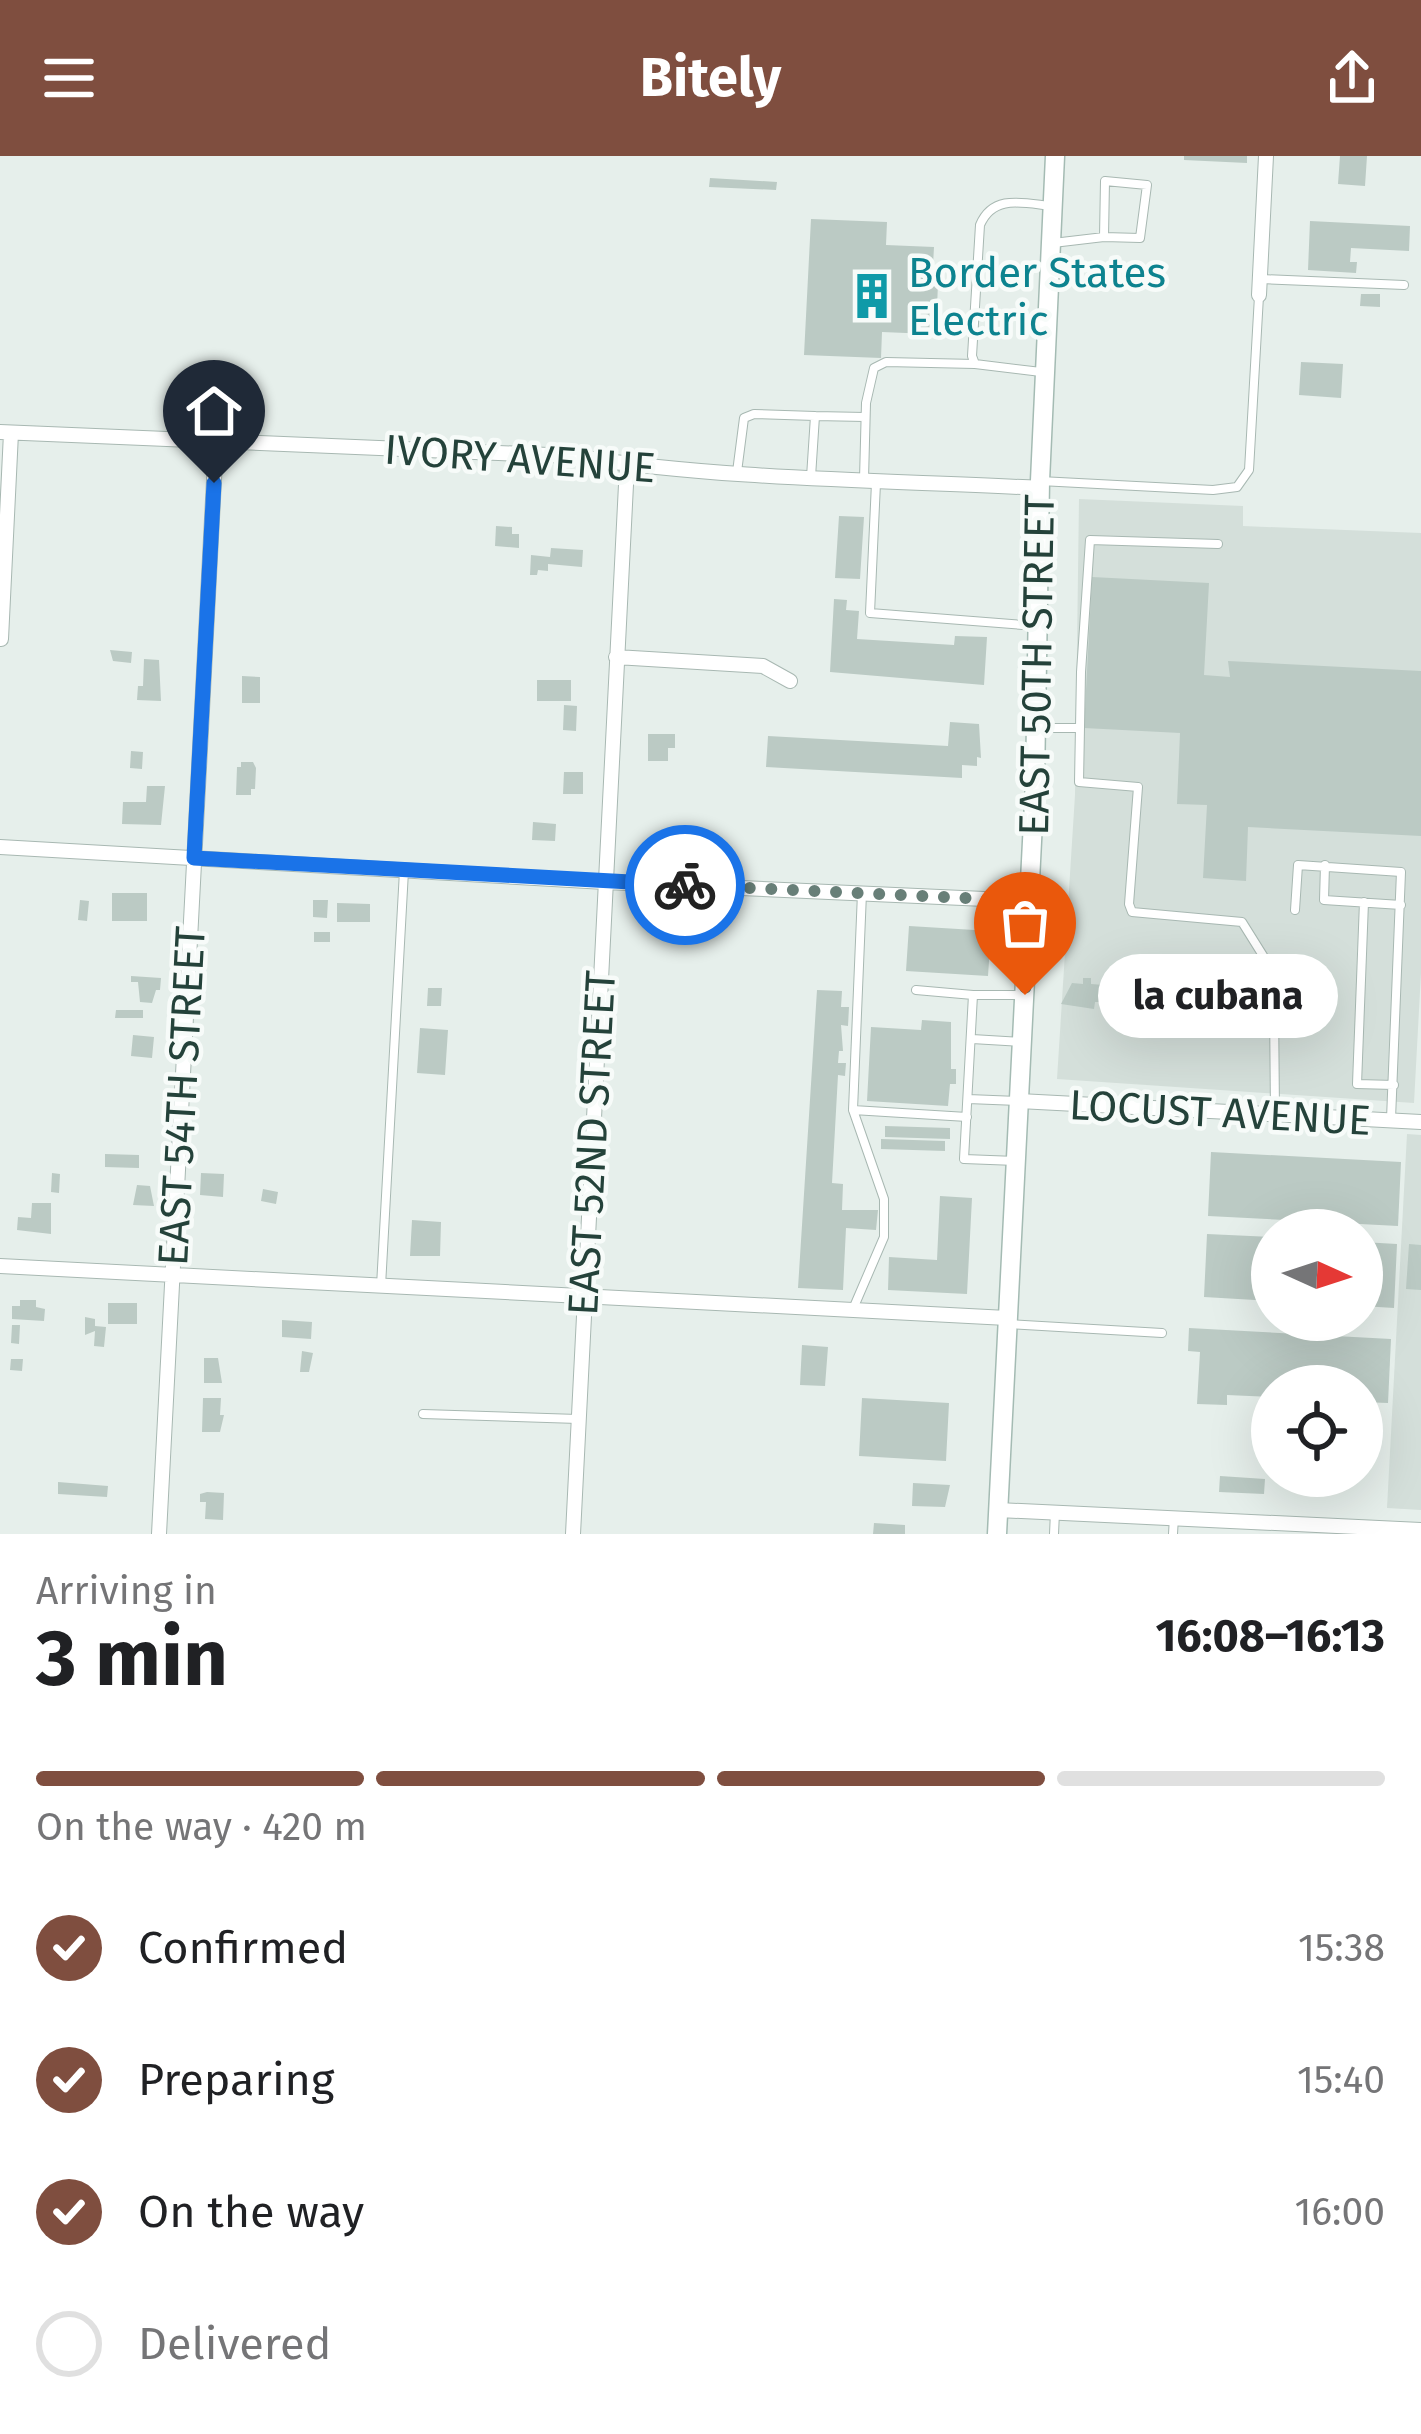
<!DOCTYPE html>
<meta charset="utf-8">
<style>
:root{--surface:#fff;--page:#f2f2f2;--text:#202124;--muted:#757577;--line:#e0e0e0;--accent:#7f4e3f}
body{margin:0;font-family:"Fira Sans",sans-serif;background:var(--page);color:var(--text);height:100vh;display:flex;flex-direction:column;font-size:45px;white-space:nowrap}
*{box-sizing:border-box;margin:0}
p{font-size:39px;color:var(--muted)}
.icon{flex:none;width:66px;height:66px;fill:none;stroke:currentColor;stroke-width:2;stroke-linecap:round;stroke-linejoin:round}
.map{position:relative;height:1378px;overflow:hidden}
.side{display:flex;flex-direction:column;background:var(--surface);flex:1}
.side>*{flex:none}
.needle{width:78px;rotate:93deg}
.fabs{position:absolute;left:1251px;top:1053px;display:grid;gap:24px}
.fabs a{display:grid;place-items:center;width:132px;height:132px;border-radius:50%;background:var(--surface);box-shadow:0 12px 48px #0002;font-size:60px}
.pin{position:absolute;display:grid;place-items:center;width:102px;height:102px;color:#fff;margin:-123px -51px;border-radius:50% 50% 50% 0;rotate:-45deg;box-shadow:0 0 12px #0007}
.pin .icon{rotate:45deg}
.courier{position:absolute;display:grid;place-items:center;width:120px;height:120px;margin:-60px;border:9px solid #1a73e8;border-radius:50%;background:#fff;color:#222;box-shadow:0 3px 15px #0007}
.bubble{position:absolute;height:84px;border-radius:42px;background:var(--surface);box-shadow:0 12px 48px #0002;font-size:39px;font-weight:700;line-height:84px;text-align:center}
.headline em{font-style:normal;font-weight:700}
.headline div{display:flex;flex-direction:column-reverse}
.headline{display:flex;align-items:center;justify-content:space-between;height:204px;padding:0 36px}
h1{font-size:78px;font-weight:700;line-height:90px}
.bar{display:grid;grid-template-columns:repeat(4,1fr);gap:18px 12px;align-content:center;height:144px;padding:0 36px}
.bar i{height:15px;border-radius:9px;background:var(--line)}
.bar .selected{background:var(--accent)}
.bar p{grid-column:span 4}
ol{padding:0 36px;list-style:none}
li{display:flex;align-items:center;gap:36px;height:132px}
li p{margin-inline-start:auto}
li .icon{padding:12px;border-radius:50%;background:var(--accent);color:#fff;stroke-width:4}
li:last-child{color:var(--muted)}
li i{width:66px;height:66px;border:6px solid var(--line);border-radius:50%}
header{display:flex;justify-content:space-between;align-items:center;height:156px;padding:0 36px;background:var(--accent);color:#fff;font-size:54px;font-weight:700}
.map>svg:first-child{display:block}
.built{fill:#d4dfda}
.building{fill:#bbcac4}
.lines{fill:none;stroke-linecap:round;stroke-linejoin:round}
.service-casing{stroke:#a8b8b2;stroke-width:10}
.minor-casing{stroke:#a8b8b2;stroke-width:16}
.secondary-casing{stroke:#a4bbb3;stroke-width:21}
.service{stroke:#fff;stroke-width:8}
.minor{stroke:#fff;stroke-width:14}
.secondary{stroke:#fff;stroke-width:18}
.done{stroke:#687f78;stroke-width:12;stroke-dasharray:0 21.6}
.route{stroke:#1a73e8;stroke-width:15}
.labels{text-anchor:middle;stroke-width:9;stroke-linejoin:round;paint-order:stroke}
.culture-label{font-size:42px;fill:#0d838f;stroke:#f7fbf9;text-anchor:start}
.street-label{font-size:42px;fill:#24423a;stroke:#f7fbf9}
</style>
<header><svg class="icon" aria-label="menu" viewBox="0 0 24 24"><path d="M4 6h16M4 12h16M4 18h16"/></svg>Bitely<svg class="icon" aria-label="share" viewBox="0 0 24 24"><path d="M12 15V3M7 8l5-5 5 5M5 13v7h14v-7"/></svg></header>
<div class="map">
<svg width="1421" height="1378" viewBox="0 0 1421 1378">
<rect width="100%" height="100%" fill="#e6efeb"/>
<path class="built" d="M1079,343l164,7v20l178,7v440l-7,130 -357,-24 18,-284z
M1407,978l14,1v375l-34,-2z"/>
<path class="building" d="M1184,0h63v7l-63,-3z
M1340,0h27l-2,30 -27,-2z
M710,22l67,4 -1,8 -67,-3z
M811,63l76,3 -1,23 48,2 -2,36h6l-1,25h-6l-1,26 -48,-2 -1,26 -77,-3z
M1310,65l100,5 -1,25 -58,-3 -1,14h7l-1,11 -48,-3z
M1361,138h19v13l-20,-1z
M1301,206l42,2 -2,34 -42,-3z
M839,360l25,1 -4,62 -25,-1z
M496,370l16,1v7h7v14l-24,-2z
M551,392l32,2 -1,17 -34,-3v7l-10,-1 -1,5h-7l1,-20 19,2z
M1092,421l117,6 -5,92 26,2 -2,-16 193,10v165l-173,-9 -2,54 -43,-3 4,-73 -30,-1 3,-71 -96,-5z
M834,443l13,1 -1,10 13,1 -2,28 97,6 1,-9 32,1 -3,48 -154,-13z
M110,494l22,2 -1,11 -18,-2z
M144,503l15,1 2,41 -24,-1 1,-14h5z
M242,520l18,1v26h-18z
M537,524h34v21h-34z
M564,549l13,1 -1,25 -13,-1z
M950,566l29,2 2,34 -4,-1v9l-15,-1v13l-196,-11 2,-31 180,10z
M648,578h27v14h-7v13h-20z
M131,595l12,1 -1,17 -12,-1z
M241,606h12l3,6 -1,21h-4v6h-15l1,-28h4z
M564,616h19v22h-20z
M147,630h18l-4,39 -39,-1 1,-22h23z
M533,666l23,2 -1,17 -23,-1z
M112,737h35v28h-35z
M80,744l9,1 -2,20 -9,-1z
M313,744h15l-1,18 -14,-1z
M337,747l33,1v18h-33z
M909,770l82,5 -3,45 -82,-5z
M314,776h16v10h-16z
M131,820l30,2 -1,12h-4l-4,13 -12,-1 -2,-20h-7z
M1083,822h8v6l13,1 -1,17h-8l-1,7 -33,-5 11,-21 11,1z
M1125,822l112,6 -2,53 -113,-6z
M428,832h14l-1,18h-14z
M817,834l25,1 -1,16h8l-1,19 -7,-1 2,26h-4l-1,12h8l-1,13 -7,-1 -6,108 11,1 -1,26h36l-2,20 -30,-2 -3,62 -45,-2z
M116,854h27v8h-28z
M922,864l29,2v47h5v15h-6l-2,22 -81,-5 4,-74 50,3z
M420,872l28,2 -3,45 -28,-2z
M133,879l21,2 -2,21 -21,-2z
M885,970l65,2v11l-65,-2z
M881,983l64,2v10l-64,-2z
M1211,996l190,10 -3,64 -190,-10z
M105,998l34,1v13l-34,-1z
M52,1017l8,1 -1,19 -8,-1z
M201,1017l23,1 -1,23 -23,-2z
M137,1029l13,1 4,20 -21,-1z
M263,1033l15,3 -2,12 -15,-3z
M940,1040l32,2 -5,96 -79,-4 1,-33 48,3z
M32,1047h19v31l-34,-4 1,-13 13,1z
M412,1064l29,2 -1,34h-30z
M1207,1078l65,3v64l-68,-4z
M1362,1086l35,2 -3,64 -32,-2z
M1409,1088l12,1v45l-15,-1z
M20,1144h16v7l9,2 -1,12 -32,-2v-13h8z
M108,1147h29v21h-29z
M85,1161l10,2v7l11,1 -2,20 -10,-1 1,-15 -10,4z
M282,1164l30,2 -1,17 -29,-2z
M12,1169h8l-1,19 -8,-1z
M1189,1172l202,11 -3,64 -26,-1v-16h-90v11l-45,-2v10l-30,-1 3,-52 -12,-1z
M802,1189l26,2 -3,39 -25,-1z
M302,1195l11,2 -4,19h-9z
M204,1202h14l4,25h-18z
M11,1203h12l-1,12 -12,-1z
M203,1242h18l-1,17h4l-4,17h-18z
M862,1242l87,5 -3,58 -87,-5z
M1220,1320l45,3 -1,15 -45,-2z
M58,1326l50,4 -1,11 -49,-3z
M913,1327l37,2 -5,22 -33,-1z
M207,1336l17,1 -1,27 -18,-1 1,-17h-6v-8z
M874,1367l31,2v9h-32z"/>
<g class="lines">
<defs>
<path id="service" d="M1053,87l51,-6 1,-56 42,4 -7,53 -36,-1
M1261,123l143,6
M1041,216l-66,-8 -3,-8 8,-131c13,-31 43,-22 71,-19
M737,316l7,-54 10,-4 61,2
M811,321l4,-61 50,1
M864,323l2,-76 8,-35 12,-6 89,2
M1040,325l173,9 24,-3 12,-17 10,-174
M876,327l-6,130 166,13
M1218,388l-128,-4 -9,132 -2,110 59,5 -9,117 3,8 110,10 25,40 7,43 1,108
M1039,572h41
M1325,709l-1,35 77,5
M862,737l-9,217 114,7
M1364,746l-7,182 37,1
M1295,754l3,-45 103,7 -10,247
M916,834l57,5
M972,883l49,3
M968,943l50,2
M853,954l31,89v38l-31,72
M1016,1005l-52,-2 9,-164h50
M381,1130l23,-415
M1009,1168l153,9
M423,1258l155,5
M1054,1378l1,-22
M1173,1378l1,-17"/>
<path id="minor" d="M1259,139l7,-139
M0,276l572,24c154,24 312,24 468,32
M1,483l10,-206
M616,501l147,9 27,15
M0,691l605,35 425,19
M1019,945l402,21
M0,1110l1007,52
M998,1354l423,20
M159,1378l57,-1092
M573,1378l54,-1069"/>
<path id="secondary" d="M997,1378l38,-752 5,-301 15,-325"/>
</defs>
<use href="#service" class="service-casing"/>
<use href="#minor" class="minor-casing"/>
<use href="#secondary" class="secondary-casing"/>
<use href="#service" class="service"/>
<use href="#minor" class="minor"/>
<use href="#secondary" class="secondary"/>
</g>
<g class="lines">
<path class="done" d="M685,729l345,16 -5,94"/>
<path class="route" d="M214,327l-20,375 491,27"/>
</g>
<defs>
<symbol id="building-bare" viewBox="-9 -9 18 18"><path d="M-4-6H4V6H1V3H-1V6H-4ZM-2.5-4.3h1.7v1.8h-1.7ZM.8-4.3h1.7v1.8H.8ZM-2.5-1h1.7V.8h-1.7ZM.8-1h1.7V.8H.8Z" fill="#0f9aa8" stroke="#f7fbf9" stroke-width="2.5" paint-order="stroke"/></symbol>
</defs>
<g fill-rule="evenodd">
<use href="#building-bare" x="839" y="107" width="66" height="66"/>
</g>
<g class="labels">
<g class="culture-label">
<text x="908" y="131">Border States<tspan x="908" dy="48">Electric</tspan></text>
</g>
<g class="street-label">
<text transform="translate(520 302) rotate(4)" y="15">IVORY AVENUE</text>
<text transform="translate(1036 509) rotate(-89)" y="15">EAST 50TH STREET</text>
<text transform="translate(181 940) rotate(-87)" y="15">EAST 54TH STREET</text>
<text transform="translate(1220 956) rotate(3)" y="15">LOCUST AVENUE</text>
<text transform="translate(591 987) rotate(-87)" y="15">EAST 52ND STREET</text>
</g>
</g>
</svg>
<div class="fabs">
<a><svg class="needle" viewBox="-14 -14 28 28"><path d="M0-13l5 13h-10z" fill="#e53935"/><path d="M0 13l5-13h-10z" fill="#757577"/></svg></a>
<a><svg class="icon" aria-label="locate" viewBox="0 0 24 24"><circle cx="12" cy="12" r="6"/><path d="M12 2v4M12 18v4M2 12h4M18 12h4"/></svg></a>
</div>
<div class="pin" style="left:1025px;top:839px;background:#ea580c"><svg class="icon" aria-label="bag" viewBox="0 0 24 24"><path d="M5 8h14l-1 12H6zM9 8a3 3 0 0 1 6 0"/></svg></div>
<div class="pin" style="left:214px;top:327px;background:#1f2937"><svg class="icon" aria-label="home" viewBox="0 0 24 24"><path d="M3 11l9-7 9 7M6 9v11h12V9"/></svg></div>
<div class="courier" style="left:685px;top:729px"><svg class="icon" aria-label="bike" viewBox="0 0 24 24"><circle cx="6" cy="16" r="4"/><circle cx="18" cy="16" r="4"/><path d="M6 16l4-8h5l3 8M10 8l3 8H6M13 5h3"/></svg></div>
<div class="bubble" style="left:1098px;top:798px;width:240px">la cubana</div>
</div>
<section class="side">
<div class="headline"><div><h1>3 min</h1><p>Arriving in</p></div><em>16:08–16:13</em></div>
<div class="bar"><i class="selected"></i><i class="selected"></i><i class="selected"></i><i></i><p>On the way · 420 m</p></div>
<ol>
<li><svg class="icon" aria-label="check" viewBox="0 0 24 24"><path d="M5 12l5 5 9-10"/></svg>Confirmed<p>15:38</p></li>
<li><svg class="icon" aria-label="check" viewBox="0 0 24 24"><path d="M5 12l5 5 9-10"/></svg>Preparing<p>15:40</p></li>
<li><svg class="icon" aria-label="check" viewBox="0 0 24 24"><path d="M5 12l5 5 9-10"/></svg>On the way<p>16:00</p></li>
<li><i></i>Delivered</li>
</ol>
</section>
